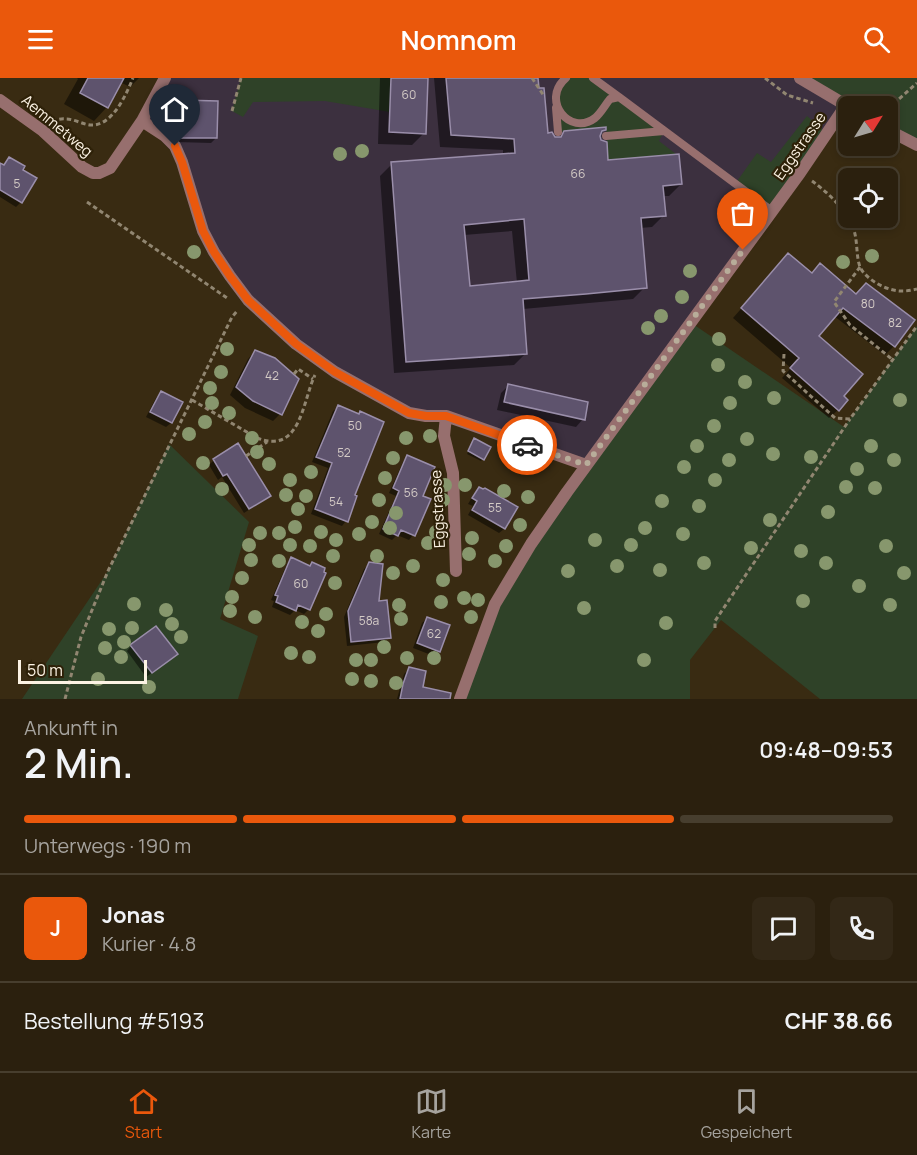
<!DOCTYPE html>
<html lang="de">
<meta charset="utf-8">
<style>
:root{--surface:#2b200e;--page:#332817;--text:#f1f3f6;--muted:#a6a39e;--line:#473e2e;--accent:#ea580c}
body{margin:0;font-family:Manrope,sans-serif;background:var(--page);color:var(--text);height:100vh;display:flex;flex-direction:column;font-size:22px;white-space:nowrap}
*{box-sizing:border-box;margin:0}
p{font-size:20px;color:var(--muted)}
.icon{flex:none;width:33px;height:33px;fill:none;stroke:currentColor;stroke-width:2;stroke-linecap:round;stroke-linejoin:round}
.map{position:relative;height:621px;overflow:hidden}
.drawer{display:flex;flex-direction:column;background:var(--surface);flex:1}
.drawer>*{flex:none}
.needle{width:39px;rotate:53deg}
.fabs{position:absolute;left:838px;top:18px;display:grid;gap:12px}
.fabs a{display:grid;place-items:center;width:60px;height:60px;border-radius:9px;background:var(--surface);box-shadow:0 3px 9px #0003,0 0 0 2px var(--line);font-size:30px}
.scale{position:absolute;left:18px;bottom:15px;width:129px;box-sizing:border-box;padding-left:6px;border:3px solid #fcf3e4;border-top:0;font-size:16px;line-height:21px;white-space:nowrap;color:#fcf3e4;-webkit-text-stroke:4px #2e2108;paint-order:stroke}
.pin{position:absolute;display:grid;place-items:center;width:51px;height:51px;color:#fff;margin:-62px -26px;border-radius:50% 50% 50% 0;rotate:-45deg;box-shadow:0 0 6px #0007}
.pin .icon{rotate:45deg}
.courier{position:absolute;display:grid;place-items:center;width:60px;height:60px;margin:-30px;border:4px solid #ea580c;border-radius:50%;background:#fff;color:#222;box-shadow:0 2px 8px #0007}
.overview em{font-style:normal;font-weight:600}
.overview div{display:flex;flex-direction:column-reverse}
.overview{display:flex;align-items:center;justify-content:space-between;height:102px;padding:0 24px}
h1{font-size:39px;font-weight:600;line-height:45px}
.bar{display:grid;grid-template-columns:repeat(4,1fr);gap:9px 6px;align-content:center;height:72px;padding:0 24px}
.bar i{height:8px;border-radius:4px;background:var(--line)}
.bar .current{background:var(--accent)}
.bar p{grid-column:span 4}
.line{display:flex;align-items:center;gap:15px;padding:0 24px;border-top:2px solid var(--line)}
.line div{flex:1}
.round{display:grid;place-items:center;flex:none;width:63px;height:63px;border-radius:9px;background:var(--page)}
header{display:flex;justify-content:space-between;align-items:center;height:78px;padding:0 24px;background:var(--accent);color:#fff;font-size:27px;font-weight:600}
.tabs{display:flex;justify-content:space-around;align-items:center;height:84px;border-top:2px solid var(--line);background:var(--surface);font-size:16px;color:var(--muted)}
.tabs a{display:grid;justify-items:center;gap:3px}
.tabs .current{color:var(--accent)}
.map>svg:first-child{display:block}
.medical{fill:#3c303f}
.green{fill:#2f4228}
.shadow{fill:#0007;fill-rule:evenodd}
.building{fill:#5e536d;stroke:#9a8eaa;stroke-width:1.5;fill-rule:evenodd}
.lines{fill:none;stroke-linecap:round;stroke-linejoin:round}
.path{stroke:#918671;stroke-width:3;stroke-dasharray:4.5 3;stroke-linecap:butt}
.service{stroke:#976f6e;stroke-width:8}
.minor{stroke:#976f6e;stroke-width:12}
.tertiary{stroke:#976f6e;stroke-width:12}
.tree{fill:#87976d}
.done{stroke:#b8ad9a;stroke-width:6;stroke-dasharray:0 10.8}
.route{stroke:#ea580c;stroke-width:8}
.labels{text-anchor:middle;stroke-width:4.5;stroke-linejoin:round;paint-order:stroke}
.number-label{font-size:12px;fill:#d4cbc6}
.street-label{font-size:15px;fill:#fcf3e4;stroke:#2e2108}
</style>
<header><svg class="icon" aria-label="menu" viewBox="0 0 24 24"><path d="M4 6h16M4 12h16M4 18h16"/></svg>Nomnom<svg class="icon" aria-label="search" viewBox="0 0 24 24"><circle cx="10" cy="10" r="6"/><path d="M15 15l6 6"/></svg></header>
<div class="map">
<svg width="917" height="621" viewBox="0 0 917 621">
<rect width="100%" height="100%" fill="#392b12"/>
<path class="medical" d="M165,0h635l46,27 -260,360 -160,-49 -91,-44 -87,-72 -34,-48 -32,-90 -40,-41z"/>
<path class="green" d="M241,0h150l-1,34 -65,-11 -72,1 -10,15 -11,-6z
M566,0h27l71,53 -5,10 17,13 -68,6 -2,-32 -48,4 2,-48z
M800,0h117v67l-29,-15v-24h-39z
M807,38l20,17 -55,78 -37,-27 22,-31 14,9z
M690,244l154,105 73,-101v373h-97l-99,-79 -31,40v39h-230l35,-95z
M169,366l80,78 -29,97 38,17 -20,63h-216l86,-128z"/>
<path class="shadow" d="M77,0h62l-9,9 -10,-5 -13,25 -13,14 -30,-17 14,-25z
M380,0h47l-3,55 -12,12 -34,-1z
M434,0h103l9,56 12,6 7,-7 40,-4 -7,7 9,25 74,23 -12,12h-7l2,19 -12,12 -12,1 5,59 -12,12 -110,10 3,44 -12,12 -120,8 -14,-197 12,-12 111,-9v-5l-63,-3zM512,153l5,52 -48,5 -5,-53z
M181,23l35,37 -5,5 -35,-1 1,-36z
M9,80l12,44 -5,5 -16,-10v-32l3,1z
M780,186l31,11 102,45 -19,26 -9,9 -51,-39 -17,20 25,60 -4,14 -9,8 -47,-40 9,-10 -58,-50z
M255,273l25,63 -7,7 -28,-13 -15,-13 18,-36z
M508,308l75,33 -7,8 -79,-17 4,-17z
M161,315l10,30 -5,4 -20,-10 10,-19z
M338,329l20,8 -5,81 -7,25 -4,5 -31,-12 17,-46 -16,-6 21,-51z
M473,364l10,17 -2,2 -14,-7z
M407,379l14,39 -8,39 -4,5 -12,-5 -5,5 -13,-6 17,-38 -7,-3 14,-31z
M214,382l55,35 -5,5 -20,13 -22,-36 -4,3 -9,-15z
M479,411l37,18 -12,22 -5,4 -31,-18 5,-9 -5,-2 6,-10z
M292,481l17,8v42l-5,5 -9,-4 -5,5 -18,-8 2,-6 -3,-1 16,-36z
M369,486l9,38 11,35 -5,5 -37,4 -3,-29 20,-48z
M427,540l12,33 -5,5 -21,-8 9,-25z
M131,568l40,13 -25,18 -19,-26z
M409,591l12,19 8,11h-32l7,-25z"/>
<path class="building" d="M88,0h36l-16,30 -28,-15z
M391,0h37l-2,56 -37,-2z
M446,0h92l1,10h5l4,45 4,-1 3,5h6l3,-6 42,-4v3l-4,1 -2,5 1,4 6,2 1,18 71,-6 3,30 -19,2 3,30 -25,2 6,70 -61,6 -63,5 4,55 -121,8 -15,-200 124,-9 -1,-14 -63,-4zM524,141l5,61 -59,6 -6,-61z
M181,22l37,1 -1,37h-37z
M9,79l16,9 -2,4 14,8 -15,25 -22,-13v-27l4,2z
M788,175l24,20 8,-10 36,31 10,-11 49,37 -20,27 -52,-39 -24,28 44,38 -19,22 4,4 -9,11 -49,-43 9,-10 -58,-50z
M255,272l20,8 24,21 -17,36 -29,-14 -17,-14z
M508,306l80,18 -3,18 -81,-18z
M161,313l22,11 -11,21 -22,-11z
M338,327l21,9 1,-3 24,11 -29,73 2,1 -9,26 -33,-13 17,-46 -16,-6z
M474,360l17,9 -7,13 -16,-9z
M238,365l33,53 -22,13 -22,-35 -4,2 -10,-17z
M407,377l28,12 -12,29 8,3 -16,37 -14,-6 -3,6 -15,-7 16,-38 -6,-3z
M479,409l4,2 2,-1 33,19 -13,22 -33,-19 5,-9 -5,-3z
M291,479l19,9 2,-4 13,6 -1,4 2,1 -16,37 -12,-5 -2,6 -20,-9 2,-6 -3,-1z
M369,484l14,2 -4,37 8,-1 4,38 -40,4 -3,-31z
M427,539l23,8 -10,27 -23,-9z
M156,548l22,28 -26,19 -22,-28z
M409,589l17,4 -3,16 28,6 -1,6h-50l3,-15z"/>
<g class="lines">
<path class="path" d="M532,0l12,18
M765,0l22,17 26,8
M862,22l11,6
M888,31l29,-26
M232,33l9,-33
M52,43c4,-1 10,-3 14,-2 8,0 16,5 24,6 22,2 36,-30 43,-47
M812,103c14,10 30,25 38,40 9,15 5,32 10,46 6,13 29,25 43,24 5,0 10,-1 14,-2
M87,124l140,96
M860,189l-26,35 16,23 43,35
M784,276l-1,17 52,47 15,1 67,-93
M294,296l4,-5 15,10
M192,322l65,38c44,17 45,-36 58,-63
M246,378l21,-14
M715,550v-7l135,-202
M65,621l16,-62 27,-66 124,-254 6,-7"/>
<path class="service" d="M566,0c-26,22 4,59 29,40 6,-5 10,-13 15,-19l9,-2 -26,-19
M619,19l153,114
M556,30l2,24
M606,58l58,-5"/>
<path class="minor" d="M165,0l-23,43 23,15 10,10 7,16 21,69 11,21 16,24 18,24 48,44 39,28 74,41 17,3h20
M0,22l43,31 39,36 11,6h6l11,-5 32,-47
M456,493l-3,-98 -9,-37 2,-20 140,49
M460,621l35,-95 36,-60 36,-52 233,-319 46,-68"/>
<path class="tertiary" d="M800,0l49,29
M888,52l29,15"/>
</g>
<g class="tree">
<circle cx="362" cy="73" r="7"/>
<circle cx="340" cy="76" r="7"/>
<circle cx="194" cy="174" r="7"/>
<circle cx="872" cy="178" r="7"/>
<circle cx="843" cy="184" r="7"/>
<circle cx="690" cy="193" r="7"/>
<circle cx="682" cy="219" r="7"/>
<circle cx="661" cy="238" r="7"/>
<circle cx="648" cy="250" r="7"/>
<circle cx="719" cy="261" r="7"/>
<circle cx="227" cy="271" r="7"/>
<circle cx="718" cy="287" r="7"/>
<circle cx="221" cy="294" r="7"/>
<circle cx="745" cy="304" r="7"/>
<circle cx="210" cy="310" r="7"/>
<circle cx="774" cy="320" r="7"/>
<circle cx="900" cy="322" r="7"/>
<circle cx="212" cy="325" r="7"/>
<circle cx="730" cy="325" r="7"/>
<circle cx="229" cy="335" r="7"/>
<circle cx="205" cy="344" r="7"/>
<circle cx="714" cy="348" r="7"/>
<circle cx="189" cy="356" r="7"/>
<circle cx="430" cy="358" r="7"/>
<circle cx="252" cy="360" r="7"/>
<circle cx="406" cy="360" r="7"/>
<circle cx="747" cy="361" r="7"/>
<circle cx="697" cy="368" r="7"/>
<circle cx="871" cy="368" r="7"/>
<circle cx="257" cy="374" r="7"/>
<circle cx="773" cy="376" r="7"/>
<circle cx="811" cy="379" r="7"/>
<circle cx="393" cy="380" r="7"/>
<circle cx="729" cy="382" r="7"/>
<circle cx="894" cy="382" r="7"/>
<circle cx="203" cy="385" r="7"/>
<circle cx="269" cy="386" r="7"/>
<circle cx="684" cy="389" r="7"/>
<circle cx="857" cy="391" r="7"/>
<circle cx="311" cy="394" r="7"/>
<circle cx="385" cy="400" r="7"/>
<circle cx="290" cy="402" r="7"/>
<circle cx="715" cy="402" r="7"/>
<circle cx="445" cy="407" r="7"/>
<circle cx="465" cy="407" r="7"/>
<circle cx="846" cy="409" r="7"/>
<circle cx="875" cy="410" r="7"/>
<circle cx="222" cy="411" r="7"/>
<circle cx="504" cy="413" r="7"/>
<circle cx="286" cy="417" r="7"/>
<circle cx="306" cy="418" r="7"/>
<circle cx="528" cy="419" r="7"/>
<circle cx="379" cy="422" r="7"/>
<circle cx="443" cy="422" r="7"/>
<circle cx="662" cy="423" r="7"/>
<circle cx="699" cy="428" r="7"/>
<circle cx="298" cy="431" r="7"/>
<circle cx="828" cy="434" r="7"/>
<circle cx="396" cy="435" r="7"/>
<circle cx="770" cy="442" r="7"/>
<circle cx="372" cy="444" r="7"/>
<circle cx="520" cy="447" r="7"/>
<circle cx="295" cy="449" r="7"/>
<circle cx="390" cy="450" r="7"/>
<circle cx="645" cy="450" r="7"/>
<circle cx="321" cy="454" r="7"/>
<circle cx="436" cy="454" r="7"/>
<circle cx="260" cy="455" r="7"/>
<circle cx="279" cy="455" r="7"/>
<circle cx="359" cy="456" r="7"/>
<circle cx="683" cy="456" r="7"/>
<circle cx="472" cy="460" r="7"/>
<circle cx="336" cy="462" r="7"/>
<circle cx="595" cy="462" r="7"/>
<circle cx="428" cy="465" r="7"/>
<circle cx="249" cy="467" r="7"/>
<circle cx="290" cy="467" r="7"/>
<circle cx="631" cy="467" r="7"/>
<circle cx="310" cy="468" r="7"/>
<circle cx="506" cy="468" r="7"/>
<circle cx="886" cy="468" r="7"/>
<circle cx="751" cy="470" r="7"/>
<circle cx="801" cy="473" r="7"/>
<circle cx="469" cy="476" r="7"/>
<circle cx="333" cy="478" r="7"/>
<circle cx="377" cy="478" r="7"/>
<circle cx="251" cy="482" r="7"/>
<circle cx="279" cy="483" r="7"/>
<circle cx="495" cy="483" r="7"/>
<circle cx="704" cy="485" r="7"/>
<circle cx="826" cy="485" r="7"/>
<circle cx="413" cy="488" r="7"/>
<circle cx="617" cy="488" r="7"/>
<circle cx="660" cy="492" r="7"/>
<circle cx="568" cy="493" r="7"/>
<circle cx="393" cy="495" r="7"/>
<circle cx="904" cy="495" r="7"/>
<circle cx="242" cy="500" r="7"/>
<circle cx="443" cy="502" r="7"/>
<circle cx="335" cy="505" r="7"/>
<circle cx="859" cy="508" r="7"/>
<circle cx="232" cy="519" r="7"/>
<circle cx="464" cy="520" r="7"/>
<circle cx="478" cy="522" r="7"/>
<circle cx="803" cy="523" r="7"/>
<circle cx="441" cy="524" r="7"/>
<circle cx="134" cy="526" r="7"/>
<circle cx="399" cy="527" r="7"/>
<circle cx="890" cy="527" r="7"/>
<circle cx="584" cy="530" r="7"/>
<circle cx="166" cy="532" r="7"/>
<circle cx="230" cy="533" r="7"/>
<circle cx="326" cy="536" r="7"/>
<circle cx="255" cy="539" r="7"/>
<circle cx="471" cy="539" r="7"/>
<circle cx="401" cy="541" r="7"/>
<circle cx="302" cy="544" r="7"/>
<circle cx="666" cy="545" r="7"/>
<circle cx="172" cy="546" r="7"/>
<circle cx="132" cy="550" r="7"/>
<circle cx="109" cy="551" r="7"/>
<circle cx="318" cy="553" r="7"/>
<circle cx="181" cy="559" r="7"/>
<circle cx="124" cy="564" r="7"/>
<circle cx="384" cy="569" r="7"/>
<circle cx="105" cy="570" r="7"/>
<circle cx="291" cy="575" r="7"/>
<circle cx="121" cy="579" r="7"/>
<circle cx="309" cy="579" r="7"/>
<circle cx="407" cy="580" r="7"/>
<circle cx="434" cy="580" r="7"/>
<circle cx="356" cy="582" r="7"/>
<circle cx="371" cy="582" r="7"/>
<circle cx="644" cy="582" r="7"/>
<circle cx="98" cy="601" r="7"/>
<circle cx="352" cy="601" r="7"/>
<circle cx="371" cy="603" r="7"/>
<circle cx="396" cy="605" r="7"/>
<circle cx="149" cy="609" r="7"/>
</g>
<g class="lines">
<path class="done" d="M527,367l59,20 157,-215"/>
<path class="route" d="M175,68l7,16 21,69 11,21 16,24 18,24 48,44 39,28 74,41 17,3h20l81,29"/>
</g>
<g class="labels">
<g class="number-label">
<text x="409" y="21">60</text>
<text x="578" y="100">66</text>
<text x="17" y="110">5</text>
<text x="868" y="230">80</text>
<text x="895" y="249">82</text>
<text x="272" y="302">42</text>
<text x="355" y="352">50</text>
<text x="344" y="379">52</text>
<text x="411" y="419">56</text>
<text x="336" y="428">54</text>
<text x="495" y="434">55</text>
<text x="301" y="510">60</text>
<text x="369" y="547">58a</text>
<text x="434" y="560">62</text>
</g>
<g class="street-label">
<text transform="translate(57 48) rotate(40)" y="5">Aemmetweg</text>
<text transform="translate(800 68) rotate(-55)" y="5">Eggstrasse</text>
<text transform="translate(438 431) rotate(-93)" y="5">Eggstrasse</text>
</g>
</g>
</svg>
<div class="fabs">
<a><svg class="needle" viewBox="-14 -14 28 28"><path d="M0-13l5 13h-10z" fill="#e53935"/><path d="M0 13l5-13h-10z" fill="#a6a39e"/></svg></a>
<a><svg class="icon" aria-label="locate" viewBox="0 0 24 24"><circle cx="12" cy="12" r="6"/><path d="M12 2v4M12 18v4M2 12h4M18 12h4"/></svg></a>
</div>
<div class="scale">50 m</div>
<div class="pin" style="left:743px;top:172px;background:#ea580c"><svg class="icon" aria-label="bag" viewBox="0 0 24 24"><path d="M5 8h14l-1 12H6zM9 8a3 3 0 0 1 6 0"/></svg></div>
<div class="pin" style="left:175px;top:68px;background:#1f2937"><svg class="icon" aria-label="home" viewBox="0 0 24 24"><path d="M3 11l9-7 9 7M6 9v11h12V9"/></svg></div>
<div class="courier" style="left:527px;top:367px"><svg class="icon" aria-label="car" viewBox="0 0 24 24"><path d="M5 17H2v-5l4-1 3-4h7l3 4 3 1v5h-3M9 17h6M6 11h13"/><circle cx="7" cy="17" r="2"/><circle cx="17" cy="17" r="2"/></svg></div>
</div>
<section class="drawer">
<div class="overview"><div><h1>2 Min.</h1><p>Ankunft in</p></div><em>09:48–09:53</em></div>
<div class="bar"><i class="current"></i><i class="current"></i><i class="current"></i><i></i><p>Unterwegs · 190 m</p></div>
<div class="line" style="height:108px"><b class="round" style="background:var(--accent);color:#fff">J</b><div><b>Jonas</b><p>Kurier · 4.8</p></div><a class="round"><svg class="icon" aria-label="chat" viewBox="0 0 24 24"><path d="M4 5h16v11H9l-5 4z"/></svg></a><a class="round"><svg class="icon" aria-label="phone" viewBox="0 0 24 24"><path d="M5 4h4l2 5-3 2q2 4 5 5l2-3 5 2v4C11 20 4 13 5 4z"/></svg></a></div>
<div class="line" style="height:78px"><div>Bestellung #5193</div><b>CHF 38.66</b></div>
</section>
<nav class="tabs">
<a class="current"><svg class="icon" aria-label="home" viewBox="0 0 24 24"><path d="M3 11l9-7 9 7M6 9v11h12V9"/></svg>Start</a>
<a><svg class="icon" aria-label="map" viewBox="0 0 24 24"><path d="M3 6l6-2 6 2 6-2v14l-6 2-6-2-6 2zM9 4v14M15 6v14"/></svg>Karte</a>
<a><svg class="icon" aria-label="saved" viewBox="0 0 24 24"><path d="M7 4h10v16l-5-4-5 4z"/></svg>Gespeichert</a>
</nav>
